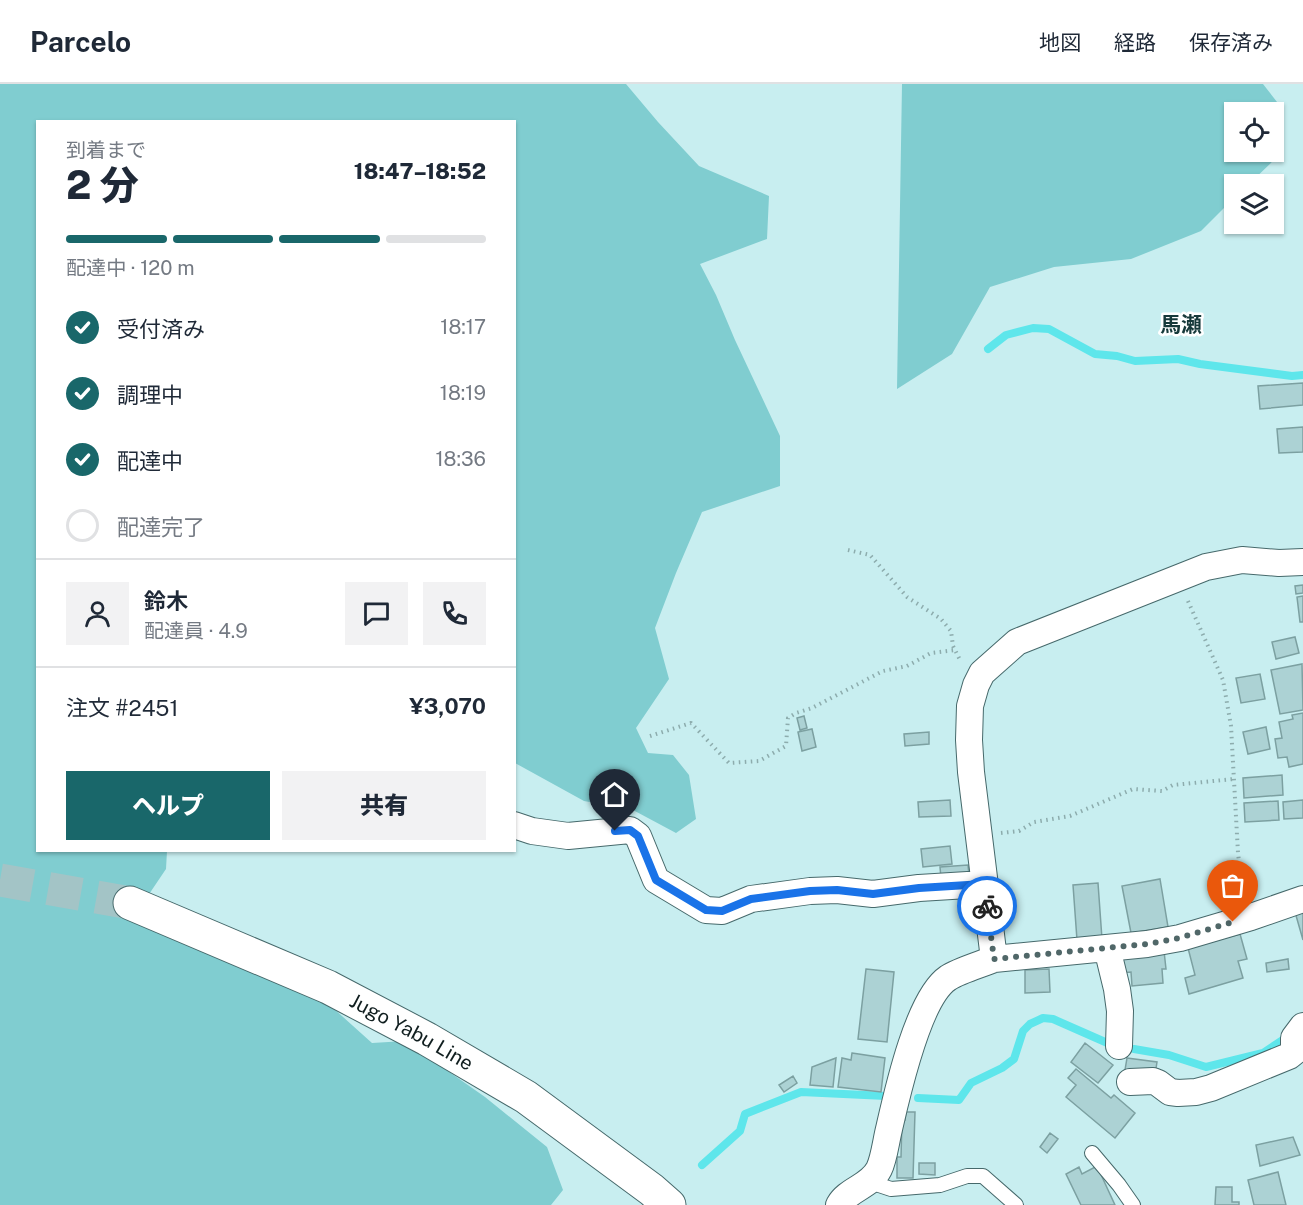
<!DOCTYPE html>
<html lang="ja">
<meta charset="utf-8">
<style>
:root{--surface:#fff;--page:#f2f2f3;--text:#1f2937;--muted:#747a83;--line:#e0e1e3;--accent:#19676a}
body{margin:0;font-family:"Public Sans","Noto Sans JP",sans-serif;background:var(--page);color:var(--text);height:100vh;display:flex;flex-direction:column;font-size:22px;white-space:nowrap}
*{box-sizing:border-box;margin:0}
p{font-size:20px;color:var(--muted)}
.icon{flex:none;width:33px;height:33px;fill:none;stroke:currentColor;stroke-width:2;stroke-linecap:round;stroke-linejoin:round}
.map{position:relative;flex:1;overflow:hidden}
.panel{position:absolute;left:36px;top:36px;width:480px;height:732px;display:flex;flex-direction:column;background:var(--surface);border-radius:0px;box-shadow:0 2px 4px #0004}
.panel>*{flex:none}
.controls{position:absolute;left:1224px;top:18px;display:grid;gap:12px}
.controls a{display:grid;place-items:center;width:60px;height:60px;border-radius:0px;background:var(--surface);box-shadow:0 2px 4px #0004;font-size:30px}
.pin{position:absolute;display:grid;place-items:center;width:51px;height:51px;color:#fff;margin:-62px -26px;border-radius:50% 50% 50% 0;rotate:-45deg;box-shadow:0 0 6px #0007}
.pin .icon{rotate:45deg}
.courier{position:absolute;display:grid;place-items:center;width:60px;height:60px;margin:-30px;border:4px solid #1a73e8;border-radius:50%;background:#fff;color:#222;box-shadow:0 2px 8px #0007}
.overview em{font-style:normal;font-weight:800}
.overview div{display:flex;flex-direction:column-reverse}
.overview{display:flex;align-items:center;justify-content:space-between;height:102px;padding:0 30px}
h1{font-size:39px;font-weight:800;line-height:45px}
.bar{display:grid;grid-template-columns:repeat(4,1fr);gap:9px 6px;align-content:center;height:72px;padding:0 30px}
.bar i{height:8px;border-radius:4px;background:var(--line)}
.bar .selected{background:var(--accent)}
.bar p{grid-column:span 4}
.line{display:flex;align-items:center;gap:15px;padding:0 30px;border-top:2px solid var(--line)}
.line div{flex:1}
.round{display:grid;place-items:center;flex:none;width:63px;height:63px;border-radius:0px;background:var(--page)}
ol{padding:0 30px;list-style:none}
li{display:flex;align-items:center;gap:18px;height:66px}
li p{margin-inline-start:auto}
li .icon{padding:6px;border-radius:50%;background:var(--accent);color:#fff;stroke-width:4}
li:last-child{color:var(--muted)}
li i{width:33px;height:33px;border:3px solid var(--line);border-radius:50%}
.action{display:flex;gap:12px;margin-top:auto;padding:12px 30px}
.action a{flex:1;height:69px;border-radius:0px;background:var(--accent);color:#fff;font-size:24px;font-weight:800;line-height:69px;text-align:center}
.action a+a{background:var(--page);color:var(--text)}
header{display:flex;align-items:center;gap:36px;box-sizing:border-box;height:84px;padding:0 30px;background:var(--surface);border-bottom:2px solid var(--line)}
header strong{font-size:28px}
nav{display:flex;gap:33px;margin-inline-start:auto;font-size:21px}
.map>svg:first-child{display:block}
.green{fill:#80cdd0;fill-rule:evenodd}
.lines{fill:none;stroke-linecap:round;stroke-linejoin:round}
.stream{stroke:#5ee6eb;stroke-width:8}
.building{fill:#acd2d4;stroke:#7ca0a1;stroke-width:1.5}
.secondary-tunnel{stroke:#a3c4c6;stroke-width:33;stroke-dasharray:33 16;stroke-linecap:butt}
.service-casing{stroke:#46696b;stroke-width:16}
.minor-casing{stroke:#46696b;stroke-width:28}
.secondary-casing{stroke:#46696b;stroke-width:35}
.path{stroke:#8dacad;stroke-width:4;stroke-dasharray:1.5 4.5;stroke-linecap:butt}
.service{stroke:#fff;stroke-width:14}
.minor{stroke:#fff;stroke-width:26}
.secondary{stroke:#fff;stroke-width:33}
.done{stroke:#506768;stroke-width:6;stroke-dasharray:0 10.8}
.route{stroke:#1a73e8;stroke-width:8}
.labels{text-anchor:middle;stroke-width:5;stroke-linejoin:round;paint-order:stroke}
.street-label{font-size:20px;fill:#101e1f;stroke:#fff}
.neighbourhood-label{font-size:21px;font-weight:bold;fill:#16393a;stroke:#fff}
</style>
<header>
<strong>Parcelo</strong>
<nav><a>地図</a><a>経路</a><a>保存済み</a></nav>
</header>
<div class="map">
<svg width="1303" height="1121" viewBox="0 0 1303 1121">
<rect width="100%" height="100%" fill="#c8eef0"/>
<path class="green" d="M0,0h626l32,38 41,44 70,30 -2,43 -67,25 16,31 19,45 45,96v50l-78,26 -26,61 -21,55 14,51 -33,49 12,25 25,2 16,20 7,44 -20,14 -43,-23 -49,-9 -69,-38 -1,-641h-476v728l129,1 -1,18 -31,46 188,84 49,44 33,-2 80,56 62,50 16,43 -12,15h-551z
M902,0h361l14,18 -2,57 -26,25h-15v14l-33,33 -70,28 -77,8 -64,20 -38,67 -55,35zM1234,28h40v40h-40z"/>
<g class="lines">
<path class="stream" d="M988,265l18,-14 27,-7 16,1 46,25 22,2 18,5 43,-2 22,5 92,12 11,-1
M1134,965l35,6 37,12 57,-14 21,-14 3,-4
M918,1014l41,2 12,-17 31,-15 12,-9 9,-28 7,-7 13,-6 10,1 59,26
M702,1081l38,-34 5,-17 56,-22 85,4"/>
</g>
<path class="building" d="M1303,299v22l-43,4 -2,-23z
M1303,343v25l-24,1 -2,-24z
M1303,501v8l-7,1 -1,-8z
M1303,512v26h-3l-3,-25z
M1295,553l4,16 -23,6 -4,-17z
M1302,580l1,46 -23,4 -9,-44z
M1260,590l5,25 -24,4 -5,-25z
M1303,629v51l-14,3 -2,-10 -9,1 -3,-19 7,-1 -3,-16 14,-3 -1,-4z
M804,632l3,12 -7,2 -3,-12z
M1266,643l4,22 -22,5 -5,-22z
M812,645l4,18 -14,4 -4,-19z
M929,648v12l-24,2 -1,-12z
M1282,691l1,20 -39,3 -1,-20z
M950,716l1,16 -32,1 -1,-15z
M1303,716v18l-19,1 -1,-17z
M1278,717l1,19 -34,2 -1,-19z
M950,762l2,18 -29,3 -2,-18z
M968,781l1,11 -28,2 -1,-11z
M1160,795l8,48 -37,6 -9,-47z
M1098,799l4,56 -25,1 -4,-55z
M1303,818v38l-10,-35z
M1240,850l7,25 -9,2 5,17 -54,16 -4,-16 10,-3 -7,-27z
M1164,867l2,18h-4l1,14 -31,3 -1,-14 -12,1 -2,-18z
M1288,875l1,10 -22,3 -1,-9z
M866,885l28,3 -7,70 -29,-3z
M1049,885l1,23 -25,1v-23z
M1085,959l28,22 -15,18 -27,-21z
M852,969l33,5 -4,34 -43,-5 4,-29 9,2z
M836,974l-3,29 -23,-2 2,-18z
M1127,974l30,4 -2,13 -30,-5z
M1076,985l35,29 3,-3 21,18 -20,25 -49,-41 10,-12 -8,-7z
M793,992l4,7 -13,9 -5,-7z
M906,1028h9l-2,66h-16v-21h4l1,-38 3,1z
M1050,1049l8,6 -11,14 -7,-6z
M1293,1053l7,18 -40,11 -4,-21z
M919,1079h16v12l-16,-1z
M1097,1082l18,39h-34l-15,-31 13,-7 3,7z
M1278,1088l8,33h-32l-6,-25z
M1216,1103h16v15h7v3h-24z"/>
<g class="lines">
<path class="secondary-tunnel" d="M0,796l130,23"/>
<defs>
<path id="service" d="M1092,1069l27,32 14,20
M870,1098l21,7 49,-4 27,-9h16l33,29"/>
<path id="minor" d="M514,741l18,6 36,5 62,-6 8,6 18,44 50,30 16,1 29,-12 59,-8 27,-1 36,4 46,-6 65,-4
M1107,864l10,41 3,22 -1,35
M994,875l153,-15 33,-6 71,-21 52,-18
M1130,998l23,-1 5,2 12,9 8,1 18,-1 15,-4 78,-32 5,-4v-14l9,-12
M839,1121c9,-16 31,-18 40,-36 5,-10 7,-28 10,-40 8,-35 29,-131 59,-151 10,-7 34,-14 46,-19l-23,-187 -2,-32 1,-34 6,-21 6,-12 35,-31 189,-75 36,-7 37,3 24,-1"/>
<g id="secondary">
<path id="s1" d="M130,819l198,84 99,52 99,58 126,93 17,15"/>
</g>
</defs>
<use href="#service" class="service-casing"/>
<use href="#minor" class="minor-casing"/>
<use href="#secondary" class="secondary-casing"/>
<path class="path" d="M848,466l22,5 37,42 34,22 10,12 2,15 8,16
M1188,517l35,79 8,46 7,127 5,41
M650,652l41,-13 38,40 30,-2 27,-15 2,-28 8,-5 16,-5 71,-37 24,-5 24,-13 25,-3
M1001,749l18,-2 15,-9 36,-6 63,-27 29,2 11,-6 61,-6"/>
<use href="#service" class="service"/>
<use href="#minor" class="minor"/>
<use href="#secondary" class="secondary"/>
</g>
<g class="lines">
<path class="done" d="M987,822l7,53 153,-15 32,-6 54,-16"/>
<path class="route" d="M615,747l15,-1 8,6 18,44 50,30 16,1 29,-12 59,-8 27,-1 36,4 46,-6 65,-4 3,22"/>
</g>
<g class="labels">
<g class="street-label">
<text dy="7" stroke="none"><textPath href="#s1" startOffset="310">Jugo Yabu Line</textPath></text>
</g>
<g class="neighbourhood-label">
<text x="1181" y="248">馬瀬</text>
</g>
</g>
</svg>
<div class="controls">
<a><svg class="icon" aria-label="locate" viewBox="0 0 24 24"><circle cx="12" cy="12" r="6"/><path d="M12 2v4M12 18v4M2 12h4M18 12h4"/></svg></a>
<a><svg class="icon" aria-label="layers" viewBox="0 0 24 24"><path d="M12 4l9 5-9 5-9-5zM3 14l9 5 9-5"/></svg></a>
</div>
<div class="pin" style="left:1233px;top:838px;background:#ea580c"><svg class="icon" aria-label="bag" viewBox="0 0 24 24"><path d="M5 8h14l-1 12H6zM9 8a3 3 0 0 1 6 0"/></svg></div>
<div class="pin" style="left:615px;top:747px;background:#1f2937"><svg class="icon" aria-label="home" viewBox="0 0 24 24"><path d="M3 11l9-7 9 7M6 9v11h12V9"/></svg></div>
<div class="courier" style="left:987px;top:822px"><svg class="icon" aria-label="bike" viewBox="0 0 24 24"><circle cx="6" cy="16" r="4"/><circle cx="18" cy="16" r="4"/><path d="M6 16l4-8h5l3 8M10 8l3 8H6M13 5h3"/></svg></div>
<section class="panel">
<div class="overview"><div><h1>2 分</h1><p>到着まで</p></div><em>18:47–18:52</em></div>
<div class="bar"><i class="selected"></i><i class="selected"></i><i class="selected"></i><i></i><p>配達中 · 120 m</p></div>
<ol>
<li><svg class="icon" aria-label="check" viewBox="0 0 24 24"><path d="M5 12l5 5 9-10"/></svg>受付済み<p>18:17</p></li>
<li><svg class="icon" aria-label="check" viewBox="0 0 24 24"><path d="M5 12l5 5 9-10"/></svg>調理中<p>18:19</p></li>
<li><svg class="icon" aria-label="check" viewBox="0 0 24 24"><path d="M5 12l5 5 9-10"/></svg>配達中<p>18:36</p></li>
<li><i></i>配達完了</li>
</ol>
<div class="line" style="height:108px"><a class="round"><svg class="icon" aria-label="person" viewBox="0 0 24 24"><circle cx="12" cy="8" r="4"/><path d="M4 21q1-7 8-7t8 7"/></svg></a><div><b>鈴木</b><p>配達員 · 4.9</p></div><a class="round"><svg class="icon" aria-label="chat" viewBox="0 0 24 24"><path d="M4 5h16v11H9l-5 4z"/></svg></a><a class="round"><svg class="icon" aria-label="phone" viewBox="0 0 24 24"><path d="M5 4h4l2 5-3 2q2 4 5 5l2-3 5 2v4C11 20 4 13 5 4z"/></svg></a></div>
<div class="line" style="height:78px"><div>注文 #2451</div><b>¥3,070</b></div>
<div class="action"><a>ヘルプ</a><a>共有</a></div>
</section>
</div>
